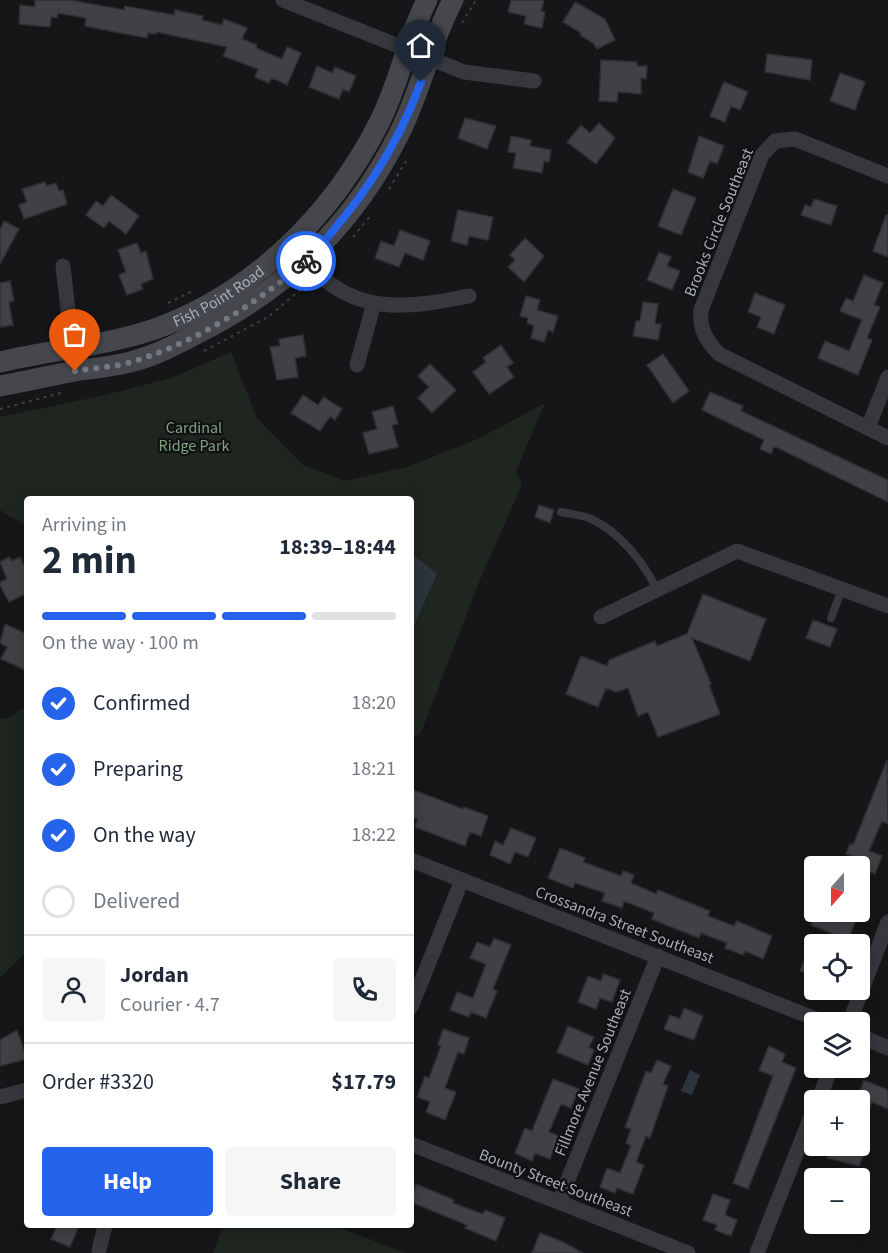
<!DOCTYPE html>
<meta charset="utf-8">
<style>
:root{--surface:#fff;--page:#f6f6f7;--text:#1f2937;--muted:#747a83;--line:#e0e1e3;--accent:#2563eb}
body{margin:0;font-family:"Source Sans 3",sans-serif;background:var(--page);color:var(--text);height:100vh;display:flex;flex-direction:column;font-size:22px;white-space:nowrap}
*{box-sizing:border-box;margin:0}
p{font-size:20px;color:var(--muted)}
.icon{flex:none;width:33px;height:33px;fill:none;stroke:currentColor;stroke-width:2;stroke-linecap:round;stroke-linejoin:round}
.map{position:relative;flex:1;overflow:hidden}
.drawer{position:absolute;left:24px;top:496px;width:390px;height:732px;display:flex;flex-direction:column;background:var(--surface);border-radius:6px;box-shadow:0 3px 15px #0003}
.drawer>*{flex:none}
.needle{width:39px;rotate:201deg}
.buttons{position:absolute;left:804px;top:856px;display:grid;gap:12px}
.buttons a{display:grid;place-items:center;width:66px;height:66px;border-radius:6px;background:var(--surface);box-shadow:0 3px 15px #0003;font-size:30px}
.pin{position:absolute;display:grid;place-items:center;width:51px;height:51px;color:#fff;margin:-62px -26px;border-radius:50% 50% 50% 0;rotate:-45deg;box-shadow:0 0 6px #0007}
.pin .icon{rotate:45deg}
.courier{position:absolute;display:grid;place-items:center;width:60px;height:60px;margin:-30px;border:4px solid #2563eb;border-radius:50%;background:#fff;color:#222;box-shadow:0 2px 8px #0007}
.head em{font-style:normal;font-weight:700}
.head div{display:flex;flex-direction:column-reverse}
.head{display:flex;align-items:center;justify-content:space-between;height:102px;padding:0 18px}
h1{font-size:39px;font-weight:700;line-height:45px}
.bar{display:grid;grid-template-columns:repeat(4,1fr);gap:9px 6px;align-content:center;height:72px;padding:0 18px}
.bar i{height:8px;border-radius:4px;background:var(--line)}
.bar .current{background:var(--accent)}
.bar p{grid-column:span 4}
.line{display:flex;align-items:center;gap:15px;padding:0 18px;border-top:2px solid var(--line)}
.line div{flex:1}
.round{display:grid;place-items:center;flex:none;width:63px;height:63px;border-radius:6px;background:var(--page)}
ol{padding:0 18px;list-style:none}
li{display:flex;align-items:center;gap:18px;height:66px}
li p{margin-inline-start:auto}
li .icon{padding:6px;border-radius:50%;background:var(--accent);color:#fff;stroke-width:4}
li:last-child{color:var(--muted)}
li i{width:33px;height:33px;border:3px solid var(--line);border-radius:50%}
.button{display:flex;gap:12px;margin-top:auto;padding:12px 18px}
.button a{flex:1;height:69px;border-radius:6px;background:var(--accent);color:#fff;font-size:24px;font-weight:700;line-height:69px;text-align:center}
.button a+a{background:var(--page);color:var(--text)}
.map>svg:first-child{display:block}
.green{fill:#1e261f}
.water{fill:#2c353c}
.building{fill:#404145;stroke:#303034;stroke-width:1.5}
.lines{fill:none;stroke-linecap:round;stroke-linejoin:round}
.path{stroke:#3d3f44;stroke-width:2;stroke-dasharray:3 4.5;stroke-linecap:butt}
.lane{stroke:#37383d;stroke-width:8}
.street{stroke:#37383d;stroke-width:15}
.secondary{stroke:#45474d;stroke-width:21}
.done{stroke:#757880;stroke-width:6;stroke-dasharray:0 10.8}
.route{stroke:#2563eb;stroke-width:8}
.labels{text-anchor:middle;stroke-width:4.5;stroke-linejoin:round;paint-order:stroke}
.street-label{font-size:16px;fill:#a8adb8;stroke:#111113}
.park-label{font-size:16px;fill:#7fa381;stroke:#111113}
</style>
<div class="map">
<svg width="888" height="1253" viewBox="0 0 888 1253">
<rect width="100%" height="100%" fill="#161618"/>
<path class="green" d="M231,352l26,66 46,47 42,16 62,-14 71,-28 67,-36 -29,68 6,14 -43,97 -58,151 -10,6v-239h-384v27l-27,-17v-93l101,-21 70,-18z
M27,706v245l-27,27v-259l9,-2z
M223,1226h112l71,27h-193z"/>
<path class="water" d="M411,553l26,21 -26,58z
M690,1070l10,5 -8,20 -11,-4z"/>
<path class="building" d="M35,0h35l54,10 1,-4 49,9 1,-5 28,6 -1,4 20,5 2,-6 23,9 -5,11 15,6 -1,3 26,11 5,-12 14,6 -14,32 -15,-7 -3,5 -14,-6 3,-8 -35,-13 4,-9 -70,-15 -1,2 -8,-1 -1,5 -27,-5 -35,-7 1,-8 -28,-5 -1,5 -6,-1 -1,10 -31,-3 1,-19 15,2z
M511,0h33l-3,11 4,1 -3,16 -18,-4 2,-8 -18,-4z
M575,2l30,17 10,21 -18,9 -4,-6 -13,-8 1,-2 -18,-11z
M767,54l45,6 -2,20 -45,-8z
M601,60l36,2v4h10l-1,13 -5,-1v16l-23,-2 -1,10 -18,-1z
M317,66l15,7 3,-6 21,9 -7,16 -6,-3 -4,10 -30,-12z
M840,73l25,9 -10,28 -25,-9z
M724,82l24,10 -8,18 -9,-4 -6,16 -15,-6z
M465,118l31,8 -9,23 -29,-11z
M599,123l16,15 -19,26 -29,-22 14,-17 9,8z
M511,136l20,4 -1,6 21,4 -2,12 -5,-1 -2,12 -29,-5 3,-15 -8,-1z
M699,136l25,10 -7,18 -7,-3 -7,17 -15,-6z
M45,182l2,4 9,-3 3,8 4,-1 4,14 -43,15 -5,-14 8,-3 -5,-13z
M673,189l23,9 -15,37 -23,-9z
M111,195l28,21 -13,18 -17,-13 -5,7 -18,-13 10,-14 7,5z
M814,199l23,7 -6,19 -30,-10 4,-10 6,2z
M458,210l35,7 -5,23 -19,-4 -2,9 -16,-4z
M886,215h2v42l-15,-6z
M4,221l15,8 -19,35v-34z
M400,230l30,11 -7,19 -18,-7 -6,14 -24,-9 6,-17 13,5z
M525,238l19,18 -20,26 -16,-15 7,-7 -5,-5z
M137,243l4,10 5,-2 7,28 -12,5 2,5 -16,6 -8,-20 7,-3 -8,-22z
M659,252l12,5 -4,9 13,5 -8,19 -25,-10z
M864,275l19,8 -9,22 6,2 -13,31 5,2 -14,35 -40,-17 7,-17 24,10 13,-31 -22,-9 6,-13 7,3z
M10,281l4,20 -5,1 4,23 -13,2v-44z
M755,293l30,12 -11,29 -17,-7 4,-10 -13,-5z
M526,296l14,4 -3,10 21,6 -5,16 -5,-2 -4,12 -13,-4 3,-12 -7,-3 1,-5 -8,-2z
M643,302l15,2 -3,20h6l-3,16 -25,-4 3,-15h4z
M303,335l3,21 -11,2 3,19 -21,3 -7,-33 10,-1 -1,-7z
M501,345l12,18 -6,4 7,10 -25,17 -16,-22 13,-10 -3,-4z
M663,354l26,37 -16,12 -26,-38z
M430,364l26,26 -24,23 -14,-15 11,-11 -11,-11z
M710,392l33,14 -2,5 147,69v22l-114,-56 -3,8 -11,-5 4,-9 -62,-30z
M303,395l15,10 6,-8 18,12 -7,11 -5,-4 -10,15 -29,-18z
M393,406l5,18 -6,1 6,22 -29,7 -6,-21 14,-4 -5,-17z
M539,505l15,5 -4,13 -15,-6z
M9,557l3,4 8,-4 7,15v21l-18,9 -9,-17v-3l7,-3 -7,-17z
M703,594l63,25 -16,42 -58,-23 19,46 -2,1 11,29 -62,23 -10,-25 -10,4 -10,-28 -12,4 -10,-4 -8,19 -32,-13 15,-38 26,10 2,-6 46,-19 2,5 30,-12z
M813,620l24,9 -7,18 -24,-9z
M5,624l22,10v37l-26,-12 6,-12 -7,-4z
M887,760l1,64 -6,-3 -13,30 13,5 -7,18 -15,-7h-12l5,-11 -7,-2 4,-10 3,1z
M411,789l52,20 1,-2 24,9 -7,20 -11,-4 -5,14 -50,-19 3,-8 -7,-2z
M511,828l25,10 -8,19 -13,-5 -5,12 -20,-9 5,-14 8,4z
M560,848l25,10 -2,4 38,14 2,-5 11,4 -3,8 25,11 2,-4 52,21 -2,5 26,10 3,-5 35,15 -9,23 -18,-8 -2,4 -18,-7 2,-5 -26,-10 -2,5 -38,-15 -9,-4 2,-6 -30,-12 -2,7 -20,-7 3,-8 -30,-10 -2,5 -25,-10z
M816,912l20,6 3,-6h20l-11,28 -37,-15z
M814,936v41l-14,-6z
M494,938l17,7 -18,44 4,2 -11,27 -15,-6 -2,5 -19,-7 7,-18 16,6 13,-34 -16,-6 7,-16 13,5z
M603,974l17,6 -8,22 -12,-4 -4,11 -18,-7 10,-26 13,5z
M684,1008l19,8 -9,24 -30,-11 6,-14 10,4z
M568,1026l26,11 -5,10 5,3 -6,15 -31,-13z
M443,1029l26,9 -5,16 -6,-2 -13,36 11,4 -11,28 -19,-8 4,-10 -13,-5 8,-21 4,2 12,-32 -3,-1z
M17,1030l10,29 -27,7v-26z
M769,1046l16,8 -3,8 14,6 -48,121 -15,-6 40,-107 -14,-6z
M657,1060l14,6 -8,18 5,2 -18,52 -4,-2 -10,26 8,3 -11,29 -16,-6 -2,5 -15,-6 7,-19 13,5 11,-27 -5,-3 5,-14 -6,-2 21,-56 5,2z
M553,1079l26,10 -8,19 -10,-4 -12,28 10,4 -9,23 -15,-6 -3,8 -17,-8 10,-25 7,3z
M864,1080l24,10v19l-16,-7 -3,7 -13,-8z
M832,1146h35l-8,20 -32,-8z
M416,1184l38,16 -1,3 30,11 2,-4 20,8 -9,23 -31,-13 2,-3 -56,-23z
M713,1194l17,6 -5,15 12,5 -6,16 -16,-6 2,-5 -14,-5z
M57,1226h22l-9,21 -19,-8z
M540,1233l23,9 20,11h-51z"/>
<g class="lines">
<path class="path" d="M462,23l14,-23
M389,189l17,-28
M353,237l19,-23
M168,303l25,-12
M204,351l64,-34 39,-33
M0,409l61,-16"/>
<path class="lane" d="M561,512c9,2 19,3 28,6 30,13 54,43 68,72
M831,618l11,-29"/>
<path class="street" d="M283,0l181,72 70,9
M888,176l-93,-37 -20,2 -13,14 -61,155c-2,19 5,30 18,44l169,84
M306,261c46,55 99,48 163,35
M63,266l12,105
M357,365l17,-62
M868,428l20,-51
M601,617l136,-66 151,55
M411,860l415,163
M411,1007l51,-127
M849,1023l39,-101
M860,1036l28,12
M0,1097l27,-7
M818,1101l13,-33
M411,1144l277,109
M559,1202l99,-246
M99,1250l6,-24
M757,1253l57,-144"/>
<g class="secondary">
<path id="s1" d="M0,362c50,-12 103,-16 152,-32 100,-35 180,-114 227,-207 20,-39 28,-84 48,-123"/>
<path d="M0,386c27,-5 53,-11 80,-16 18,-2 37,-4 54,-9 23,-6 45,-18 66,-29 89,-45 154,-108 199,-198 22,-43 31,-91 54,-134"/>
</g>
</g>
<g class="lines">
<path class="done" d="M75,371c19,-3 41,-4 60,-10 63,-20 121,-57 171,-100"/>
<path class="route" d="M306,261c51,-54 89,-108 115,-179"/>
</g>
<g class="labels">
<g class="street-label">
<text transform="translate(718 222) rotate(-68)" y="6">Brooks Circle Southeast</text>
<text dy="6" stroke="none"><textPath href="#s1" startOffset="230">Fish Point Road</textPath></text>
<text transform="translate(625 924) rotate(21)" y="6">Crossandra Street Southeast</text>
<text transform="translate(592 1072) rotate(-68)" y="6">Fillmore Avenue Southeast</text>
<text transform="translate(556 1182) rotate(21)" y="6">Bounty Street Southeast</text>
</g>
<g class="park-label">
<text x="194" y="433">Cardinal<tspan x="194" dy="18">Ridge Park</tspan></text>
</g>
</g>
</svg>
<div class="buttons">
<a><svg class="needle" viewBox="-14 -14 28 28"><path d="M0-13l5 13h-10z" fill="#e53935"/><path d="M0 13l5-13h-10z" fill="#747a83"/></svg></a>
<a><svg class="icon" aria-label="locate" viewBox="0 0 24 24"><circle cx="12" cy="12" r="6"/><path d="M12 2v4M12 18v4M2 12h4M18 12h4"/></svg></a>
<a><svg class="icon" aria-label="layers" viewBox="0 0 24 24"><path d="M12 4l9 5-9 5-9-5zM3 14l9 5 9-5"/></svg></a>
<a>+</a>
<a>−</a>
</div>
<div class="pin" style="left:75px;top:371px;background:#ea580c"><svg class="icon" aria-label="bag" viewBox="0 0 24 24"><path d="M5 8h14l-1 12H6zM9 8a3 3 0 0 1 6 0"/></svg></div>
<div class="pin" style="left:421px;top:82px;background:#1f2937"><svg class="icon" aria-label="home" viewBox="0 0 24 24"><path d="M3 11l9-7 9 7M6 9v11h12V9"/></svg></div>
<div class="courier" style="left:306px;top:261px"><svg class="icon" aria-label="bike" viewBox="0 0 24 24"><circle cx="6" cy="16" r="4"/><circle cx="18" cy="16" r="4"/><path d="M6 16l4-8h5l3 8M10 8l3 8H6M13 5h3"/></svg></div>
<section class="drawer">
<div class="head"><div><h1>2 min</h1><p>Arriving in</p></div><em>18:39–18:44</em></div>
<div class="bar"><i class="current"></i><i class="current"></i><i class="current"></i><i></i><p>On the way · 100 m</p></div>
<ol>
<li><svg class="icon" aria-label="check" viewBox="0 0 24 24"><path d="M5 12l5 5 9-10"/></svg>Confirmed<p>18:20</p></li>
<li><svg class="icon" aria-label="check" viewBox="0 0 24 24"><path d="M5 12l5 5 9-10"/></svg>Preparing<p>18:21</p></li>
<li><svg class="icon" aria-label="check" viewBox="0 0 24 24"><path d="M5 12l5 5 9-10"/></svg>On the way<p>18:22</p></li>
<li><i></i>Delivered</li>
</ol>
<div class="line" style="height:108px"><a class="round"><svg class="icon" aria-label="person" viewBox="0 0 24 24"><circle cx="12" cy="8" r="4"/><path d="M4 21q1-7 8-7t8 7"/></svg></a><div><b>Jordan</b><p>Courier · 4.7</p></div><a class="round"><svg class="icon" aria-label="phone" viewBox="0 0 24 24"><path d="M5 4h4l2 5-3 2q2 4 5 5l2-3 5 2v4C11 20 4 13 5 4z"/></svg></a></div>
<div class="line" style="height:78px"><div>Order #3320</div><b>$17.79</b></div>
<div class="button"><a>Help</a><a>Share</a></div>
</section>
</div>
